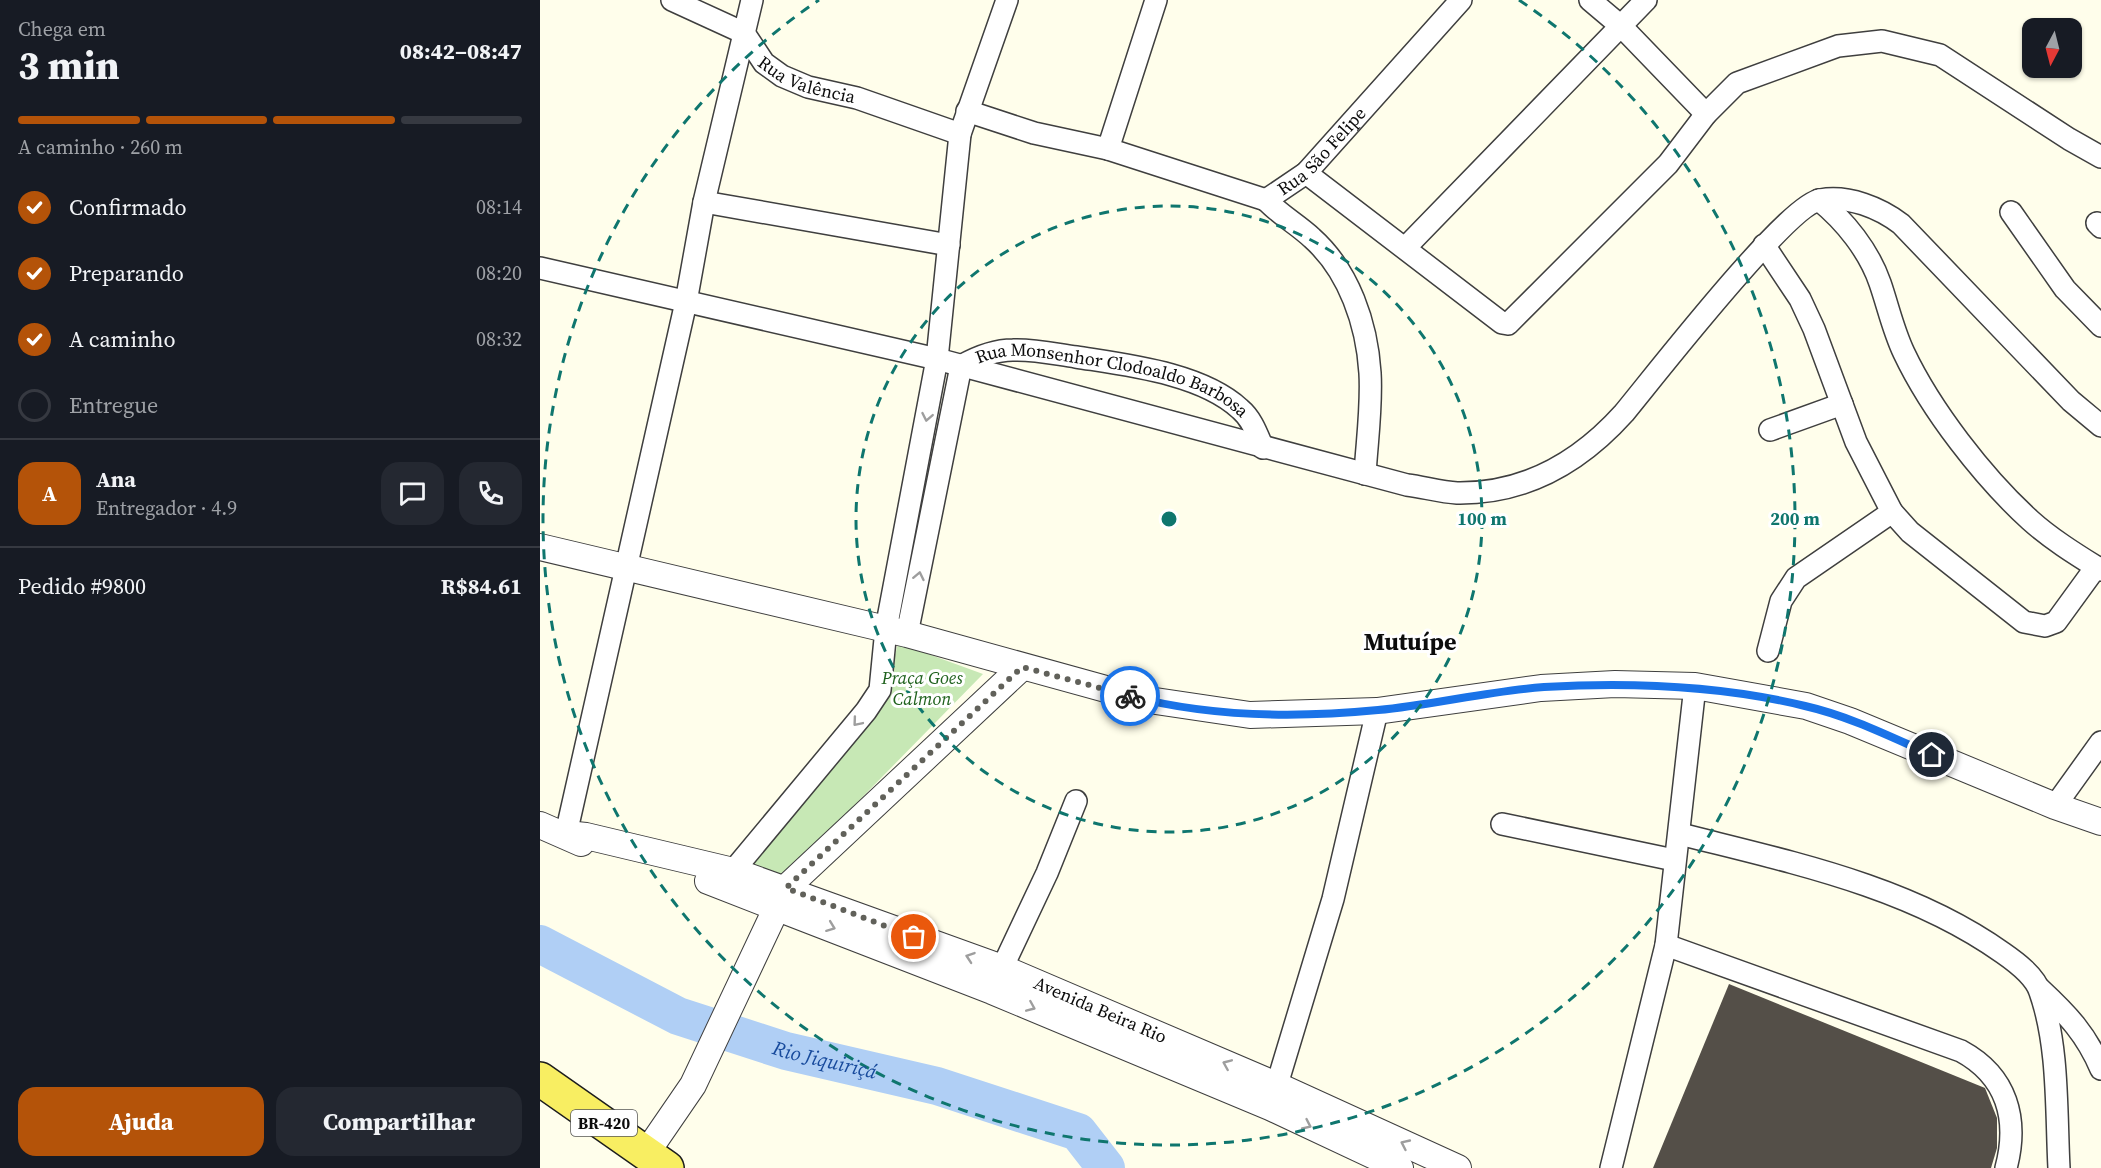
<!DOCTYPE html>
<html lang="pt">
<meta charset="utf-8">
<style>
:root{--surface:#171b24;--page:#242831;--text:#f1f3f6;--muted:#9ea1a6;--line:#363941;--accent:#b45309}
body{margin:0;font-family:"Source Serif 4",serif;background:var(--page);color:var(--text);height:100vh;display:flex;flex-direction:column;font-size:22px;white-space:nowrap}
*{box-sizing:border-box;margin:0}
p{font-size:20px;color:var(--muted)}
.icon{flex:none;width:33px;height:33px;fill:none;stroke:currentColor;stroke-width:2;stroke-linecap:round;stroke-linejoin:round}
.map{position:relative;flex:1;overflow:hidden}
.side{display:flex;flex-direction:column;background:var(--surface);width:540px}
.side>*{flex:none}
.needle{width:39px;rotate:187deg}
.fabs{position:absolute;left:1482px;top:18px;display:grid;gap:12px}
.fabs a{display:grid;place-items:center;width:60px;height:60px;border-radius:12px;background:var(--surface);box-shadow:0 2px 4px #0004;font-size:30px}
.pin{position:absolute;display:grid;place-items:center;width:51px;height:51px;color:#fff;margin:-26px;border:3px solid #fff;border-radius:50%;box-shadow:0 2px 6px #0007}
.courier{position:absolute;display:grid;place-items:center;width:60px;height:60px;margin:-30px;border:4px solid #1a73e8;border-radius:50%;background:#fff;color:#222;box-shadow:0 2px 8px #0007}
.summary em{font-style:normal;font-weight:800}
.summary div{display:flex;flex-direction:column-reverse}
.summary{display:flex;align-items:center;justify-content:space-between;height:102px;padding:0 18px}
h1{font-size:39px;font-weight:800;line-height:45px}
.bar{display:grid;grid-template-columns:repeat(4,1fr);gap:9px 6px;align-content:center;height:72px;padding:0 18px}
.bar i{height:8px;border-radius:4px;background:var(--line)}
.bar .on{background:var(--accent)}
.bar p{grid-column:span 4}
.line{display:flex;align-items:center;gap:15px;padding:0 18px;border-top:2px solid var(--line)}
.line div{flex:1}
.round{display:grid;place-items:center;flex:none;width:63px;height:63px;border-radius:18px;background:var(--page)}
ol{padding:0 18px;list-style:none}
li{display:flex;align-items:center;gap:18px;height:66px}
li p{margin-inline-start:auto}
li .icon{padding:6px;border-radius:50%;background:var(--accent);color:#fff;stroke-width:4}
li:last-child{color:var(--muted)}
li i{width:33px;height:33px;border:3px solid var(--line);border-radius:50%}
.action{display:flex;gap:12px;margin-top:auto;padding:12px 18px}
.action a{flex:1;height:69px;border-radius:18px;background:var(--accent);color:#fff;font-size:24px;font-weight:800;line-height:69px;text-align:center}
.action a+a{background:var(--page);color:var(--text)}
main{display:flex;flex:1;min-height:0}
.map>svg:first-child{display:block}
.green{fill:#c7e8b5}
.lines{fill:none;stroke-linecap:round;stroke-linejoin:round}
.river{stroke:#b0cff5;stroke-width:38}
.building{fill:#544f48}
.minor-casing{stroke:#3f3f3f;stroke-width:24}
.tertiary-casing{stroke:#3f3f3f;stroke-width:28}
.primary-casing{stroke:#1d1d1d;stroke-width:36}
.minor{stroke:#fff;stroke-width:21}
.tertiary{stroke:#fff;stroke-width:26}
.primary{stroke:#f8ee62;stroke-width:33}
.oneway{stroke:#9e9e9e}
.done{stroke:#61615a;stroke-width:6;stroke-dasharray:0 10.8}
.route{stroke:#1a73e8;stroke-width:8}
.ring{fill:none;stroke:#0f766e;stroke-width:3;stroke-dasharray:10 8}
.labels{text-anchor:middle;stroke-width:6;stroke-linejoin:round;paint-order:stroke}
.shield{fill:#fff;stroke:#555;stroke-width:1.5}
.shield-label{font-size:16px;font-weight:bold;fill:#0c0c0c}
.street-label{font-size:18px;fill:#0c0c0c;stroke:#fff}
.park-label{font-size:18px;font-style:italic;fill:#1f621d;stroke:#fff}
.water-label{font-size:20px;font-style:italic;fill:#174a9c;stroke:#fff}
.district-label{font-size:24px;font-weight:bold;fill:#0c0c0c;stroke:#fff}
.centre{fill:#0f766e;stroke:#fff;stroke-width:3}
.ring-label{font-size:18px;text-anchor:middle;font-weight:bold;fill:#0f766e;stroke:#fff;stroke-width:6;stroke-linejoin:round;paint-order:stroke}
</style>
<main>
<section class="side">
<div class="summary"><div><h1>3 min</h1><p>Chega em</p></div><em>08:42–08:47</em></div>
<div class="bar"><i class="on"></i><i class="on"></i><i class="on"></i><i></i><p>A caminho · 260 m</p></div>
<ol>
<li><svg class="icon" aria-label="check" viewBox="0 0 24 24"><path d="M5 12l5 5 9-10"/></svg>Confirmado<p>08:14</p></li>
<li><svg class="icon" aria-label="check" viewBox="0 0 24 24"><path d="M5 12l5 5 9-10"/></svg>Preparando<p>08:20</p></li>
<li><svg class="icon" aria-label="check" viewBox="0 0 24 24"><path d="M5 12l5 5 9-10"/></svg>A caminho<p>08:32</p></li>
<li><i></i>Entregue</li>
</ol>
<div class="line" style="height:108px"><b class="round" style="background:var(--accent);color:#fff">A</b><div><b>Ana</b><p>Entregador · 4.9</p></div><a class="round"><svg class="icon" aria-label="chat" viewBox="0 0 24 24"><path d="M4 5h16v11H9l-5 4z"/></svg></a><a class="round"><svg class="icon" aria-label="phone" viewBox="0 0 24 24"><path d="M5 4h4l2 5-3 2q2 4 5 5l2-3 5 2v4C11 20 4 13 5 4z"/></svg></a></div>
<div class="line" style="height:78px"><div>Pedido #9800</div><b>R$84.61</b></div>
<div class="action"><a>Ajuda</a><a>Compartilhar</a></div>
</section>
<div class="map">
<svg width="1561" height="1168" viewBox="0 0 1561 1168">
<rect width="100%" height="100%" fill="#fffeeb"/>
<path class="green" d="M358,643l85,31 -200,204 -37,-12 140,-173z"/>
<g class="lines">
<path class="river" id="s1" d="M0,944l138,72 108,35 151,35 141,46 28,36"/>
</g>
<path class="building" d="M1189,984l256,104 12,30v30l-6,20h-338z"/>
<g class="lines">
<defs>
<g id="minor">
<path id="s2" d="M132,0l72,33 20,30 18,13 26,11 49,11 103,36"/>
<path d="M1050,0l32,27 84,87"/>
<path d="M427,111l67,22 74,16 158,51"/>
<path d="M568,149l48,-149"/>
<path d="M766,173l196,150 6,1 160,-160 38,-50 31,-31 101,-37 44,-5 58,14 129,84 32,18"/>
<path d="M1279,200c26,21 50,51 61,83 8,23 13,47 24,70 27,57 79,124 126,167 21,19 47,35 71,50"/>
<path d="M164,202l245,43"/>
<path d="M1471,212l54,77 36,37"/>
<path d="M1557,223l4,4"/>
<path d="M1224,245l36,54 14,30 42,113 36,70 -96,66 -15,23 -13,50"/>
<path d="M866,247l240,-247"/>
<path d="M0,268l397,91 470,126c16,2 34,7 50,8 68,1 123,-31 167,-80 29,-35 163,-208 196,-213 29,-5 60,8 81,24l170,177 30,25"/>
<path d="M1230,430l72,-26"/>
<path id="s3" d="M825,474c2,-33 7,-68 5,-101 -3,-49 -21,-102 -58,-135 -15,-14 -32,-23 -46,-38l40,-27 155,-173"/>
<path d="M1352,512l18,20 114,90 21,4 11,-4 40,-55"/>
<path id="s4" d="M367,634l54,-268c16,-9 33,-16 52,-16 21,-1 42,4 63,7 50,8 125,16 164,52 12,10 17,25 23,39"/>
<path d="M1515,806l46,-64"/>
<path d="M962,824l172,36"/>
<path d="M26,834l120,-532 18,-100 48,-202"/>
<path d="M1140,834c110,28 229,52 323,119 13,9 32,23 37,39 19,54 16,119 19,176"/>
<path d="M186,885l7,-14 133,-160 14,-21 6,-61 51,-270 23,-225 47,-134"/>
<path d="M1126,945l295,106c46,25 58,68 45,117"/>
<path d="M456,981l51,-108 29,-72"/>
<path d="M1500,989c28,26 46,45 61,80"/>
<path d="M732,1101l61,-202 44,-188"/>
<path d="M1071,1168l55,-223 29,-259"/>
</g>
<g id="tertiary">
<path d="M0,547l367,87 235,65 108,16 127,-4 164,-23 74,-4 80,2 111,20 44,15 205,85 46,16"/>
<path d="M0,825l41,18"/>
<path id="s5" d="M26,834l20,2 147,35 269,97 274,117 182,83"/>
<path d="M168,881l284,110 278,116 130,61"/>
<path d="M107,1152l46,-67 93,-197 236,-221"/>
</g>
<path id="primary" d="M0,1079l127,89"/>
</defs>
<use href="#minor" class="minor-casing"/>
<use href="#tertiary" class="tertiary-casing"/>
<use href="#primary" class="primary-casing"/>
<use href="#minor" class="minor"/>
<use href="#tertiary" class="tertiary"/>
<use href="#primary" class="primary"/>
</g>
<defs><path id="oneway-chevron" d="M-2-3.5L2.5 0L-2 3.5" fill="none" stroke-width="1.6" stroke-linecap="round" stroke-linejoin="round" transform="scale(1.5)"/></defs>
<g class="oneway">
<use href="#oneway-chevron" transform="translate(387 417) rotate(101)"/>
<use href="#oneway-chevron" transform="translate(379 576) rotate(-78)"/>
<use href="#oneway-chevron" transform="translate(317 722) rotate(130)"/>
<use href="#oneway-chevron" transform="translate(291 927) rotate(21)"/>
<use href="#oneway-chevron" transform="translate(430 957) rotate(-161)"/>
<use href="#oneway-chevron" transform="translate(491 1007) rotate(23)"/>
<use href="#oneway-chevron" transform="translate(687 1064) rotate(-157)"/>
<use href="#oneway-chevron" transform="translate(767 1125) rotate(25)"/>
<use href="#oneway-chevron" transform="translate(865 1144) rotate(-155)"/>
</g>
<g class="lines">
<path class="done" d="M374,937l-128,-49 236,-221 108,29"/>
<path class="route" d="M590,696c79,21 166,22 248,14 55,-5 110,-19 166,-23 88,-5 175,-2 261,19 44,10 86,31 127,49"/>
</g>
<g class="ring">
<circle cx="629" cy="519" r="313"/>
<path d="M979 0A626 626 0 1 1 279 0"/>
</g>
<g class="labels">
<rect class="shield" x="31" y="1110" width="66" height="26" rx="4.5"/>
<g class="shield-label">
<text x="64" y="1129">BR-420</text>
</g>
<g class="street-label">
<text dy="6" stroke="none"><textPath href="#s2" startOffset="162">Rua Valência</textPath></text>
<text dy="6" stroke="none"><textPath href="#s3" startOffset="386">Rua São Felipe</textPath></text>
<text dy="6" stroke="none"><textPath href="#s4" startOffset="432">Rua Monsenhor Clodoaldo Barbosa</textPath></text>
<text dy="6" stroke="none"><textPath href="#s5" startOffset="564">Avenida Beira Rio</textPath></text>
</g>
<g class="park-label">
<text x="382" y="684">Praça Goes<tspan x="382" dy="21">Calmon</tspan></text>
</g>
<g class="water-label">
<text dy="7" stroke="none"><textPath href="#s1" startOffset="309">Rio Jiquiriçá</textPath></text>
</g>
<g class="district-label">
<text x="870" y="650">Mutuípe</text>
</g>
</g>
<circle cx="629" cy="519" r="9" class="centre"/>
<g class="ring-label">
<text x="942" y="525">100 m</text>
<text x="1255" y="525">200 m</text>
</g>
</svg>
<div class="fabs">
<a><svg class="needle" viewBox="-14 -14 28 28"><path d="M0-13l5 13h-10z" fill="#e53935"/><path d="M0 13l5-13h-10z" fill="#9ea1a6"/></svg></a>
</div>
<div class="pin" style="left:374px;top:937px;background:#ea580c"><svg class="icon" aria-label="bag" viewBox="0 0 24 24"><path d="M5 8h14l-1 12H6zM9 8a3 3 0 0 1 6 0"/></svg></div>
<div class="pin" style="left:1392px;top:755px;background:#1f2937"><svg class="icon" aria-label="home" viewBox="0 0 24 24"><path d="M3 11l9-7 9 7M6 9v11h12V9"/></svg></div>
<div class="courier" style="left:590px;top:696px"><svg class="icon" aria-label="bike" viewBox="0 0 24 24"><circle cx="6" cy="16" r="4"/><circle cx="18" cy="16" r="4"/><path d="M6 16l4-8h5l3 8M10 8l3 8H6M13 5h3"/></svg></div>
</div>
</main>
